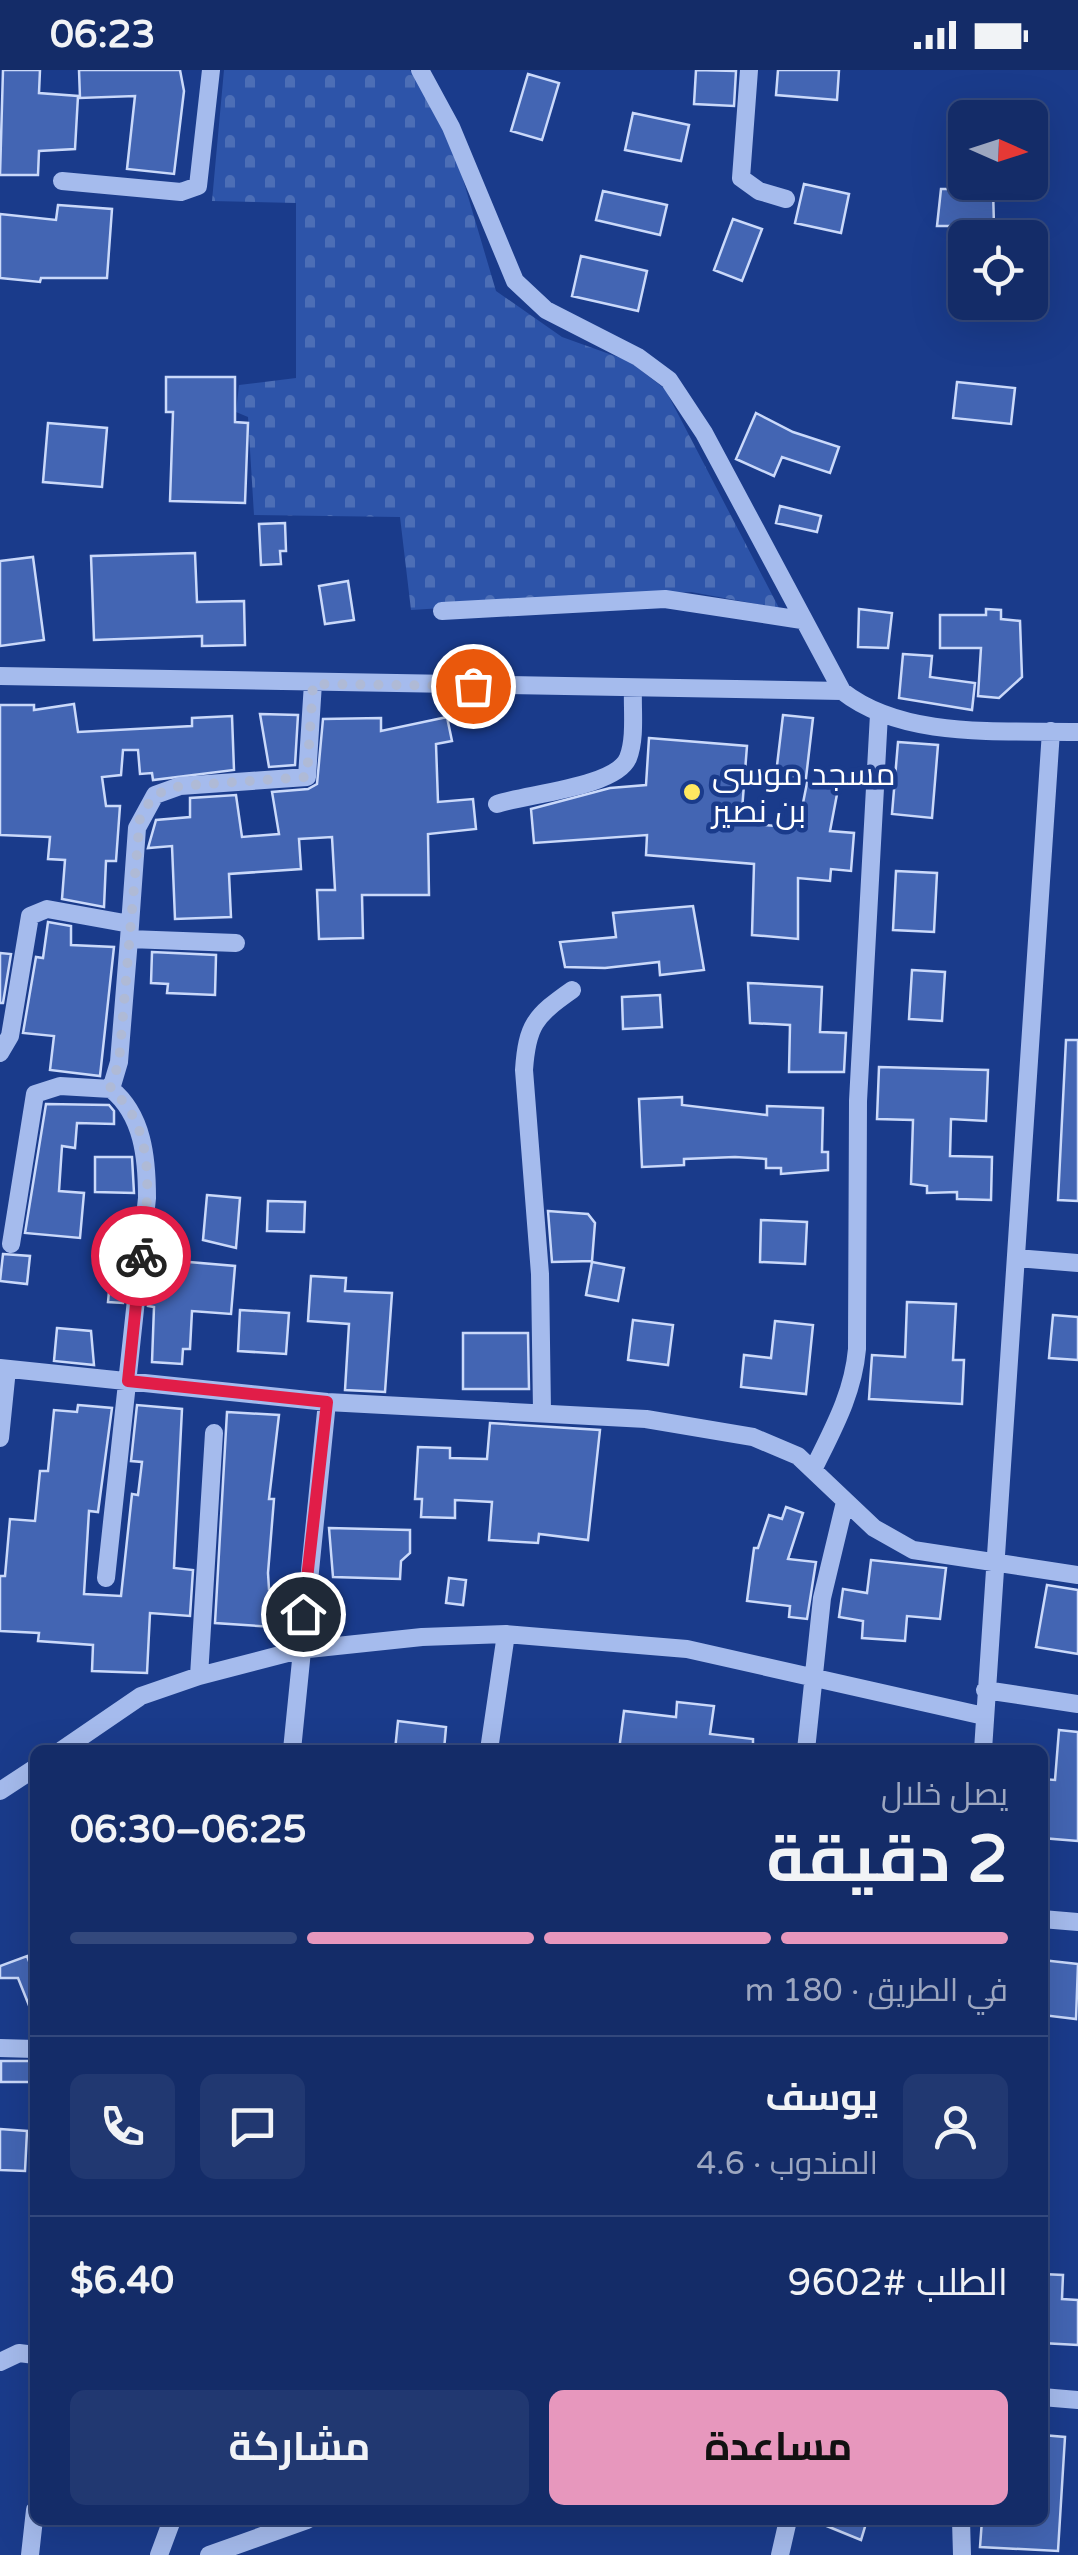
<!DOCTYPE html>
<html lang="ar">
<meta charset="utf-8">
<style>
:root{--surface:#142c68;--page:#213871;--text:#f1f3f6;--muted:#9da7c0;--line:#33487c;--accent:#e797bd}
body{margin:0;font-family:"Varela Round",Cairo,sans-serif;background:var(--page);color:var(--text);direction:rtl;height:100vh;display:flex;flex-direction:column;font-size:38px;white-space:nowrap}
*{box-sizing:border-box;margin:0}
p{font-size:32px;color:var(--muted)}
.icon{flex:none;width:55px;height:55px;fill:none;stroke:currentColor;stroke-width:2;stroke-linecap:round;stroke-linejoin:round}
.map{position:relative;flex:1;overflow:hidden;direction:ltr}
.drawer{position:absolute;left:30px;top:1675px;width:1018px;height:780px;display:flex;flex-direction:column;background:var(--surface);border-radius:15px;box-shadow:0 10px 40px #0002,0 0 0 2px var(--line);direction:rtl}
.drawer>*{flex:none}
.needle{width:65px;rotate:93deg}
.buttons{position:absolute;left:948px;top:30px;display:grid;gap:20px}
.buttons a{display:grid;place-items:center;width:100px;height:100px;border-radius:15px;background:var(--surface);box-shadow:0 10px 40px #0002,0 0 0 2px var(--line);font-size:50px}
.pin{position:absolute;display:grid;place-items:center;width:85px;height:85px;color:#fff;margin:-42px;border:5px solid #fff;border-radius:50%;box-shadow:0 2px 10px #0007}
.courier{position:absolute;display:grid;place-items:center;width:100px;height:100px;margin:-50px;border:8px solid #e11d48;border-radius:50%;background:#fff;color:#222;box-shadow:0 2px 12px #0007}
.overview em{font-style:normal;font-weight:700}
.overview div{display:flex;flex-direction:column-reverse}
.overview{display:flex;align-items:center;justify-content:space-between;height:170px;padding:0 40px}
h1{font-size:65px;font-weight:700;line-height:75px}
.bar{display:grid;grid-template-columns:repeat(4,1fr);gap:15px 10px;align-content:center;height:120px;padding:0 40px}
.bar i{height:12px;border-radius:8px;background:var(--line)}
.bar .active{background:var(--accent)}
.bar p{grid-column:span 4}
.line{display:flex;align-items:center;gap:25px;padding:0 40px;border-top:2px solid var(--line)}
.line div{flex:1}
.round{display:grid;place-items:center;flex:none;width:105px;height:105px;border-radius:15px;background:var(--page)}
.primary-button{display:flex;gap:20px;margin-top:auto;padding:20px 40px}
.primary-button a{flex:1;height:115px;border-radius:15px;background:var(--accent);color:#111;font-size:40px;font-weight:700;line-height:115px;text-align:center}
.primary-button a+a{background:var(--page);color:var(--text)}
.status{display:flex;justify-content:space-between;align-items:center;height:70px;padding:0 50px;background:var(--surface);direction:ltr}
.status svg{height:28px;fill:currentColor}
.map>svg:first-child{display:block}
.cemetery{fill:url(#cemetery-stones)}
.building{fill:#4365b3;stroke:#cad9fa;stroke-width:2.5}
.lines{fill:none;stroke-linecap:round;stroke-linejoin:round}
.minor{stroke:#a5bbed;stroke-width:18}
.done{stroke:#afbad6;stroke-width:10;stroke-dasharray:0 18}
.route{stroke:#e11d48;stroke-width:12}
.poi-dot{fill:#ffe861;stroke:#1a3b8b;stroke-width:4}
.labels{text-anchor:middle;stroke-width:9;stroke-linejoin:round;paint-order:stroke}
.poi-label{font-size:32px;fill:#fff;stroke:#1a3b8b;text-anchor:start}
</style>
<div class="status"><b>06:23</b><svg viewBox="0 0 49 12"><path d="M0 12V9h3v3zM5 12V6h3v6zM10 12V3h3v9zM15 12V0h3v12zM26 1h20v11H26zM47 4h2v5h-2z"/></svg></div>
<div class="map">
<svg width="1078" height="2485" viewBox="0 0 1078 2485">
<defs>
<pattern id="cemetery-stones" width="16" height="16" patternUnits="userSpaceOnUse" patternTransform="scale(2.5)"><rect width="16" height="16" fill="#2d54a9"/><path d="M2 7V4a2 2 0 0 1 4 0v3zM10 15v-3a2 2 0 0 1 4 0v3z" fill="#4c6eb6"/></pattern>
</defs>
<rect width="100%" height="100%" fill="#1a3b8b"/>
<path class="cemetery" d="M224,0h186l21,30 31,76 34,115 66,46 67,24 36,28 114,219 -88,-16 -280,18 -11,-93 -146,-2 -6,-98 -12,-5 3,-27 57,-7v-175l-84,-2z"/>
<path class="building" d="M3,0h37l-1,23 39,3 -3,53 -36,2 -1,24h-38z
M79,0h101l4,21 -10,83 -47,-5 8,-73 -55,2z
M696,0l40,1 -2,35 -40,-2z
M778,0h61l-2,30 -61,-5z
M528,4l31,9 -17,57 -31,-9z
M633,43l56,12 -8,36 -56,-11z
M804,114l45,10 -8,39 -46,-10z
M941,119h52l1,37h-57z
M603,121l64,14 -7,30 -64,-15z
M58,135l54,4 -5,69h-66l-1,4 -40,-4v-64l56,6z
M733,149l29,10 -20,52 -28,-11z
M581,186l66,15 -9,40 -66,-15z
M166,307h69v45l13,1 -3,80 -75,-2 3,-89h-7z
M957,312l58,6 -4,36 -58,-6z
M756,343l37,19 46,15 -9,26 -48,-16 -8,19 -38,-17z
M48,353l59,5 -5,59 -59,-5z
M780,436l41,10 -4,16 -41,-9z
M285,453l1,28h-6l1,13 -20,1 -2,-41z
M195,483l2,49 47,-1 1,44 -43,1v-10l-108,4 -3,-84z
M33,487l11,83 -44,6v-85z
M348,511l6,39 -29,4 -6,-38z
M859,539l33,4 -4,35 -30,-1z
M986,539l15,1v9l19,2 2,56 -23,21 -21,-2 3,-48h-41v-33h46z
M903,584l29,2 -2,21 45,6 -3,27 -73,-12z
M74,634l4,28 114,-6v-8l40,-2 2,54 -81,10 -1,-7 -12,1 -2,-24h-15l-2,25 -19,2 4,29h14l-4,55h-10l-2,46 -42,-8 3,-39 -17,-1 2,-22 -50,-2v-130h34v5z
M260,644l38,1 -3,50 -26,2z
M783,645l30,3 -7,60 -30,-4z
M447,647l5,24 -16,3 2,58 35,-3 3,30 -48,5 1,61h-67l1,43 -44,1 -2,-49h18l-3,-53 -33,2 2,30 -72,5 2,43 -56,2 -3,-73 -24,2 8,-28 34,-3v-19l46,-3 6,42 37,-3 -7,-42 36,-3 9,-5 6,-65 58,-1v13z
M649,668l98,8 -6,77 57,5 9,-45 31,6 -8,42 24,2 -3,38 -20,-2 -1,12 -32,-3v61l-46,-4 2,-71 -108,-9 1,-20 -113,8 -3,-34 79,-21 36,-3z
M898,672l40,3 -6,73 -40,-4z
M896,801l41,2 -3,59 -41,-2z
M693,836l11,64 -44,5 -1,-13 -54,6 -40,-1 -5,-25 56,-5 -3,-24z
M48,852l23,4v19l43,2 -14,129 -50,-6 4,-34 -31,-3 13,-76 7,1z
M152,882l64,3 -1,40 -48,-2 1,-9 -17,-1z
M0,883l11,1 -8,49h-3z
M912,900l33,2 -3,49 -33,-2z
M748,913l74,4 -2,45 26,1 -2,39h-55l1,-47 -40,-2z
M660,925l2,32 -39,2 -1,-32z
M1066,970h12v161l-20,-1z
M879,997l109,3 -2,51 -35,-2 -1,37 42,1 -1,43 -34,-1v-7l-30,1v-7l-16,-2 2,-64 -36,-1z
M682,1027v8l85,10v-9l56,2 -1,44h6v18l-47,4v-6h-15v-9l-31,-2 -51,2v6l-42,2 -3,-68z
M46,1034l63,1 5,6v13l-37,-1 -2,25 -13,-2 -3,45 25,2 -4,45 -55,-5z
M95,1087h37l2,36 -39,-1z
M207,1125l33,3 -4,50 -33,-8z
M268,1131l37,1 -1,30 -37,-1z
M548,1141l40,3 7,9 -3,38 -40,1z
M761,1150l46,2 -2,42 -45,-2z
M3,1184l27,2 -3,28 -27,-3z
M154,1189l81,7 -4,48 -39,-3 -2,38h-7l-1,15 -30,-2 2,-55 -6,-1z
M592,1192l32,6 -6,33 -32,-6z
M311,1206l35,2 -1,13 47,2 -7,99 -40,-2 4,-66 -41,-3z
M110,1211l15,2 -2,20 -15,-1z
M907,1232l49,2 -3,56h11l-2,44 -93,-5 3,-44 33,2z
M240,1240l49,3 -3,41 -48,-3z
M1053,1245l25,2v43l-29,-2z
M633,1250l40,5 -5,40 -40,-5z
M775,1251l38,4 -7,69 -65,-7 3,-32 27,3z
M57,1258l34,3 3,34 -40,-4z
M463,1263h65l1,56h-66z
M78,1335l34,3 -14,104 -9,-1 -5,83 37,2 11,-102 6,1 4,-33 -11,-1 6,-56 45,4 -8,159 19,2 -3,46 -40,-3 -3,60 -55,-2 1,-26 -55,-4 1,-8 -39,-2v-55h5l5,-57 25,2 5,-50h8l6,-61 23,2z
M227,1342l52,3 -10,84h5l-6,74 1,16h7l-3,38 -58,-4z
M490,1353l110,7 -12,110 -49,-6 -1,9 -49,-3 3,-38 -37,-2v18l-34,-1 1,-18h-7l3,-52 32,1v10l37,1z
M786,1437l17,6 -15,46 28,3 -9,57 -18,-2 1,-11 -43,-5 7,-53h4l11,-33 13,4z
M329,1458l81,2v23l-9,8 -1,18 -67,-2z
M871,1490l75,8 -6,51 -33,-3 -2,25 -43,-3 1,-17 -24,-4 4,-28 24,4z
M449,1508l17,2 -3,25 -17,-2z
M1047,1515l31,5v64l-42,-7z
M677,1632l37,4 -4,28 43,5v11h-134l5,-39 52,6z
M398,1651l48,6 -2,23h-49z
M1059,1660l19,2v109l-36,-3v-59l13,1z
M27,1886l8,21 -1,41 -16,-40h-18v-12z
M1042,1890l36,4 -2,55 -34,-4z
M1,1991h34v21h-34z
M0,2059l27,2 -2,40 -25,-1z
M1042,2204l21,1 -1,24 16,1v45l-36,-2z
M1042,2365l23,2 -7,114 -78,-4 2,-27h60z
M812,2450h55l-6,20z"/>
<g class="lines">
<path class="minor" d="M420,0l31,57 64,154 31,29 92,47 31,23 35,53 138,258c62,49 161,39 236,41
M749,0l-8,108 18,13 27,8
M62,111l119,11 17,-6 13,-116
M442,541l223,-12 137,21
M0,606l842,15
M497,734c30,-10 119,-17 131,-46 8,-20 4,-49 5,-70
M129,869l8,-111 18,-33 25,-9 127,-9 6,-94
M0,983l10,-17 20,-120 17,-7 83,15
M111,1019l8,-27 10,-123 107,4
M11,1174l24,-150 25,-8 51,3c32,26 36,69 36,109l-41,380
M1016,1188l62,5
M0,1298l327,34 319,17 107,18 45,19 76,72 39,22 165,25
M542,1341l-2,-137 -16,-204c3,-45 11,-54 48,-80
M0,1368l7,-69
M814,1398c19,-39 39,-74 43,-119l1,-248 21,-387
M199,1606l15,-243
M985,1620l93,14
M62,1680l79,-54 58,-20 100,-26 123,-13 84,-3 181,15 297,67
M292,1680l35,-348
M489,1680l17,-116
M806,1680l16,-152 23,-96
M983,1680l68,-1019
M0,1721l35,-23
M1042,1849l36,3
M0,1978l35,1
M0,2292l19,-9 16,2
M1042,2327l36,3
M961,2450l1,35
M30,2485l5,-45
M159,2485l13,-35
M209,2485l98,-35
M780,2485l8,-35"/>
</g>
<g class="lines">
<path class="done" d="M141,1186c7,-54 18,-129 -31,-167l9,-27 21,-245 14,-22 26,-9 127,-9 6,-93 160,2"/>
<path class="route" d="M141,1186l-13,125 199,21 -24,212"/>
</g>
<circle class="poi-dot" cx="692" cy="722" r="10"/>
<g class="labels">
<g class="poi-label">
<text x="712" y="715">مسجد موسى<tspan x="712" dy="37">بن نصير</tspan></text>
</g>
</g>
</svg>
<div class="buttons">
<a><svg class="needle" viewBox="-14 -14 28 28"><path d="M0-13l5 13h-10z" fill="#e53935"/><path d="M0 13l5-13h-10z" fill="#9da7c0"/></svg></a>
<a><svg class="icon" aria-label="locate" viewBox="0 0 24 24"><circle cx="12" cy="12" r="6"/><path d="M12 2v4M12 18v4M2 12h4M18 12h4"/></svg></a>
</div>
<div class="pin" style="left:473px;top:616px;background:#ea580c"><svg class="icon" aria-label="bag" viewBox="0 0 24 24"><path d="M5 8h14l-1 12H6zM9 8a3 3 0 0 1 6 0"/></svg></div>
<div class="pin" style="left:303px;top:1544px;background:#1f2937"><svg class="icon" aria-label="home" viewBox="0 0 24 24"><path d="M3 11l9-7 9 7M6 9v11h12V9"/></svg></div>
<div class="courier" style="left:141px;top:1186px"><svg class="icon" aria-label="bike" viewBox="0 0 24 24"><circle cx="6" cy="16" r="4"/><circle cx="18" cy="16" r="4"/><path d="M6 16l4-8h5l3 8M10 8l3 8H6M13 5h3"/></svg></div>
<section class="drawer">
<div class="overview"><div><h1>2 دقيقة</h1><p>يصل خلال</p></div><em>06:25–06:30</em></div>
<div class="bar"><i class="active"></i><i class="active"></i><i class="active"></i><i></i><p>في الطريق · 180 m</p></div>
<div class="line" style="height:180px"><a class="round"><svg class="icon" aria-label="person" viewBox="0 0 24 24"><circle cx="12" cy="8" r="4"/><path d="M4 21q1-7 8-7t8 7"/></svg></a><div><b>يوسف</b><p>المندوب · 4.6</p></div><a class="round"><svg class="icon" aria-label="chat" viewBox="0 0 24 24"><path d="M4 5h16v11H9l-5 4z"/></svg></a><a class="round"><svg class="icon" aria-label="phone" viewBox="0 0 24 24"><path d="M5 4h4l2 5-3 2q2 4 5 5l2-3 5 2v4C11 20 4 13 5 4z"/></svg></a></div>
<div class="line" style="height:130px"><div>الطلب #9602</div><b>$6.40</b></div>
<div class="primary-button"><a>مساعدة</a><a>مشاركة</a></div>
</section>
</div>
